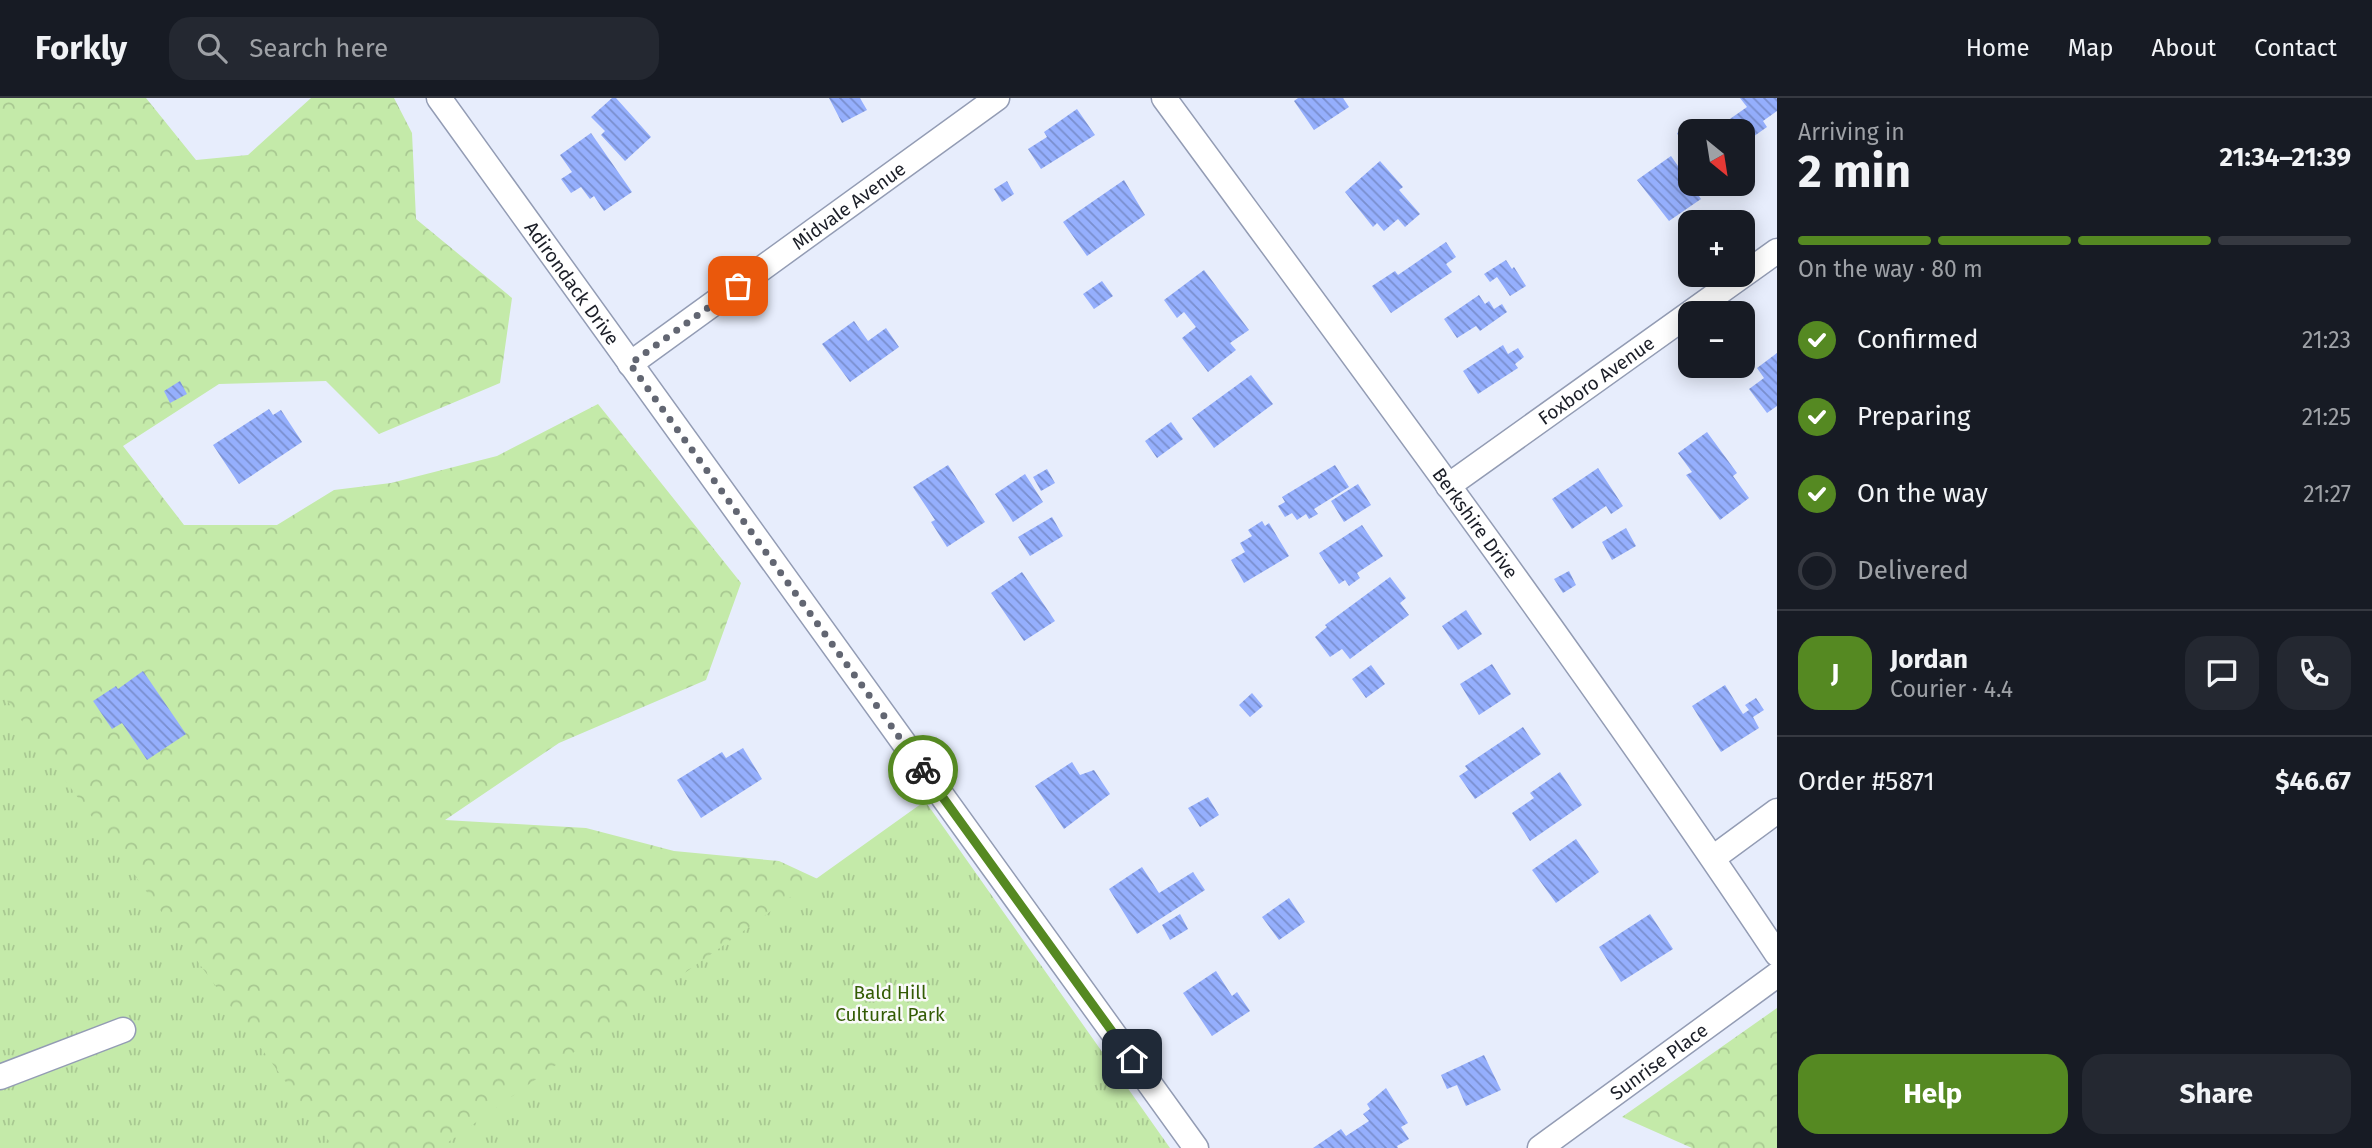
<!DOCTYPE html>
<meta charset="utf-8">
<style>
:root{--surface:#171b24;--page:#242831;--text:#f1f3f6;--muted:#9ea1a6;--line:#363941;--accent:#558922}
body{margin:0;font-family:"Fira Sans",sans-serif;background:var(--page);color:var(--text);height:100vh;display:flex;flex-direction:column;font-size:26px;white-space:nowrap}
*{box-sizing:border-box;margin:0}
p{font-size:23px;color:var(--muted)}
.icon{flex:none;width:38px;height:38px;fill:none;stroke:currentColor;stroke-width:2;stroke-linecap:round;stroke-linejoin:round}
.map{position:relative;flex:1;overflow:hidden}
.drawer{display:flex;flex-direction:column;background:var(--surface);width:595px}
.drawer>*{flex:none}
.needle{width:46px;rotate:150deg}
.buttons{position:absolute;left:1678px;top:21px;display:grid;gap:14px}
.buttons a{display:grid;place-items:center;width:77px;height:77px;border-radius:14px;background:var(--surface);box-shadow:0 4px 18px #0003;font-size:35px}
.pin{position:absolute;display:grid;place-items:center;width:60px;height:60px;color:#fff;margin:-30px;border-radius:14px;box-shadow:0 4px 10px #0006}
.courier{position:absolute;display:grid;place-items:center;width:70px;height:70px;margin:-35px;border:5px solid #558922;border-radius:50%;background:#fff;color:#222;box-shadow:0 2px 9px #0007}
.headline em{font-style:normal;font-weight:700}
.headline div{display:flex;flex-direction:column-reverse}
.headline{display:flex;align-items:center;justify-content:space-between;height:119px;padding:0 21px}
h1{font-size:46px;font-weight:700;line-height:52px}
.bar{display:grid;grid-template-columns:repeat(4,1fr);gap:10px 7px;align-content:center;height:84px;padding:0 21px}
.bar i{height:9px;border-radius:5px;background:var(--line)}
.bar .on{background:var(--accent)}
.bar p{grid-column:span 4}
.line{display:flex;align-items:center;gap:18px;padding:0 21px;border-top:2px solid var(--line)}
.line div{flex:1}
.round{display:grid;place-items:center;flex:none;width:74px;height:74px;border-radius:21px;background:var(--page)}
ol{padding:0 21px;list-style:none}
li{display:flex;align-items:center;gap:21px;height:77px}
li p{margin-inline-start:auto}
li .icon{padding:7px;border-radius:50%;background:var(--accent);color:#fff;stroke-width:4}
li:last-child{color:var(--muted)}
li i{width:38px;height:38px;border:4px solid var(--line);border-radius:50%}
.cta{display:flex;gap:14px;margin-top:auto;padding:14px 21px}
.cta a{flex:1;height:80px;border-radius:21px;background:var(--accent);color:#fff;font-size:28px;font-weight:700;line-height:80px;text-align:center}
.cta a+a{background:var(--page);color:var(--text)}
header{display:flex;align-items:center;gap:42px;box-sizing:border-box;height:98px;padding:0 35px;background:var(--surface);border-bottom:2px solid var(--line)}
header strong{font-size:33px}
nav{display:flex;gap:38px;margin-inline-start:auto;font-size:24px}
.search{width:490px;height:63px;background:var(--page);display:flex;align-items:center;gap:18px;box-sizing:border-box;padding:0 24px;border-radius:21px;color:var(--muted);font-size:26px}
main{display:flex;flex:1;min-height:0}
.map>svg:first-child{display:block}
.forest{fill:url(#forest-crowns)}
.park{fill:url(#park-tufts)}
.building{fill:url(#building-back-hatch)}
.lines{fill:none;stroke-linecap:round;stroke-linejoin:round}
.minor-casing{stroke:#939cb4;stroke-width:27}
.minor{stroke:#fff;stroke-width:24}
.done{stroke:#626672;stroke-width:7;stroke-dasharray:0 12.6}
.route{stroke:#558922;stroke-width:9}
.labels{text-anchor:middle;stroke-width:5;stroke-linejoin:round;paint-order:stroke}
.street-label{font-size:19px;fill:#1b1e27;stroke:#fafafa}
.park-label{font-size:19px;fill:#335b04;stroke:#fafafa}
</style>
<header>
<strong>Forkly</strong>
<div class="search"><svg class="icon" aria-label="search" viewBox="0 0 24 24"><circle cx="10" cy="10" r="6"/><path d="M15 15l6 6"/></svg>Search here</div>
<nav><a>Home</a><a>Map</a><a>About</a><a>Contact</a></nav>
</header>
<main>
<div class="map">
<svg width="1777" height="1050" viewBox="0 0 1777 1050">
<defs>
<pattern id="forest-crowns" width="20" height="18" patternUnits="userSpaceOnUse" patternTransform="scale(1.75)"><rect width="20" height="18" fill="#c4eaa9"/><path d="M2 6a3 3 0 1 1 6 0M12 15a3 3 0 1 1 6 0" fill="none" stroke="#a8c891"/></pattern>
<pattern id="park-tufts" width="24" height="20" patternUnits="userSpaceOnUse" patternTransform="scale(1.75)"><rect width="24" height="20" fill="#c4eaa9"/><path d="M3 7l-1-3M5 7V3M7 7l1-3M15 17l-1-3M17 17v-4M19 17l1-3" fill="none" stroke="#a8c891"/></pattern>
<pattern id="building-back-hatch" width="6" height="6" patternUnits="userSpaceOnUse" patternTransform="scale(1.75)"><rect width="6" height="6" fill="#95affd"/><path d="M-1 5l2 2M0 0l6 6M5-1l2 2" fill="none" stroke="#798ecd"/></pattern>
</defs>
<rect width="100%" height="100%" fill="#e7edfc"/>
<path class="forest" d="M0,0h146l50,62 52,-5 63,-57h83l18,35 4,86 96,79 -12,85 -121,51 -53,-53 -107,3 -96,62 61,79h93l57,-35 57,-7 106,-27 101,-52 143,179 -35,97 -147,63 -114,77 141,8 88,23 105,10 71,33 288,254h-1048l-90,-347z
M1777,910v140h-85l-70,-31z"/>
<path class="park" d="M0,593l334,457h-334z
M925,703l245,347h-730z"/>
<path class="building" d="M612,0h4l35,39 -26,24 -24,-26 4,-4 -14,-14z
M829,0h31l7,12 -25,13z
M1298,0h45l6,9 -35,23 -20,-29z
M1740,0h37v13l-14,10 4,6 -24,17v-13h-9l-7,-10 20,-14z
M1077,11l18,26 -54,34 -13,-20 19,-12 -3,-5z
M1688,31l2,23 -4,2 -9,-21z
M591,35l41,59 -28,19 -10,-15 -4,3 -9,-12 -10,6 -10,-14 11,-7 -12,-17z
M1671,58l30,43 -32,22 -32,-41z
M1380,63l23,26 -4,3 21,24 -15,13 -7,-8 -14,12 -7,-8 -4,4 -28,-35z
M1124,82l21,35 -58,41 -24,-34z
M1007,83l7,13 -12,8 -8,-13z
M1446,144l10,15 -10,7 6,8 -61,41 -19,-27 23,-15 3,4z
M1506,162l6,9 2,-2 12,19 -16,10 -13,-19 -7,5 -6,-8z
M1204,172l45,60 -19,13 6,7 -28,22 -26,-34 14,-11 -12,-15 -7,6 -13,-18z
M1102,183l11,15 -19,13 -11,-15z
M1479,197l6,9 4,-3 5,8 8,-5 5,8 -27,19 -4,-5 -19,12 -13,-19z
M854,223l14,20 18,-13 13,19 -49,35 -28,-38z
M1503,247l5,9 10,-6 6,9 -9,7 3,4 -40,26 -15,-23z
M1777,255v53l-10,7 -18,-24 15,-11 -7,-10z
M1251,277l22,29 -59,44 -22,-30z
M180,283l7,13 -17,9 -6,-12z
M269,311l4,6 8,-5 21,32 -63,42 -26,-39z
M1171,324l12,17 -26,19 -12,-17z
M1707,334l30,41 -4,3 16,22 -29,22 -34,-45 6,-3 -14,-19z
M948,367l37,57 -38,25 -16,-25 4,-2 -22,-33z
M1335,367l14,22 -35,22 4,5 -9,5 -3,-5 -9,6 -5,-7 -7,4 -7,-11 7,-4 -3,-5z
M1598,370l25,38 -12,8 -5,-8 -34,23 -20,-30z
M1047,371l8,14 -14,8 -8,-14z
M1025,376l18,28 -30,20 -18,-28z
M1358,386l13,21 -27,17 -13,-21z
M1052,419l11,19 -33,20 -12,-19z
M1262,423l3,5 4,-3 20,33 -45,27 -13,-23 14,-8 -5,-9 12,-7 -4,-6z
M1362,427l21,31 -26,17 3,5 -11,8 -4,-6 -6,4 -20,-31z
M1626,430l10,18 -24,14 -10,-18z
M1569,473l7,14 -13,8 -9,-14z
M1022,474l33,49 -31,20 -33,-48z
M1390,479l16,21 -6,5 9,12 -59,44 -8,-10 -12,8 -15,-20 12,-10 -2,-2z
M1466,512l16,24 -24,16 -16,-24z
M1492,566l19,30 -32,21 -19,-31z
M1371,567l14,19 -19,14 -14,-19z
M143,573l43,63 -39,26 -25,-37 -10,6 -19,-28 23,-15 2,3z
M1725,587l18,29 6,-4 -4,-5 11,-7 8,12 -11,7 6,11 -38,24 -29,-46z
M1252,595l11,13 -13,11 -11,-12z
M1523,629l18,27 -66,45 -16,-23 9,-6 -3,-4z
M743,650l19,31 -61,39 -24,-38 45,-28 4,6z
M1072,664l8,13 14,-5 16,24 -46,35 -29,-43z
M1560,674l22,33 -52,36 -18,-28 22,-15 -4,-5z
M1208,699l11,18 -19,12 -12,-19z
M1576,741l23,33 -43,31 -24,-33z
M1142,769l17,26 34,-21 12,18 -68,44 -28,-45z
M1289,800l16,24 -26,18 -17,-23z
M1180,816l8,15 -18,11 -8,-15z
M1650,816l23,35 -52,33 -22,-35z
M1216,873l16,25 5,-4 13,19 -38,25 -29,-43z
M1484,957l17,35 -35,16 -9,-21 -10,4 -6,-14z
M1386,990l22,35 -7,4 8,12 -12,7 1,2h-85l28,-19 5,7 23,-15 -6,-7 7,-5 -3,-5z"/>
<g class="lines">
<defs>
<g id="minor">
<path id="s1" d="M439,0l757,1050"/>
<path id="s2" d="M1164,0c208,283 418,564 613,856"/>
<path id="s3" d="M630,266l367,-266"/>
<path id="s4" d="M1448,388l329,-235"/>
<path d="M1713,760l64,-47"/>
<path d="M0,979l123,-47"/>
<path id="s5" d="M1540,1050l237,-173"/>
</g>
</defs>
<use href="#minor" class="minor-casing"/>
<use href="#minor" class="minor"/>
</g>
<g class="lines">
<path class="done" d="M738,188l-108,78 293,406"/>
<path class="route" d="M923,672l209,289"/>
</g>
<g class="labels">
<g class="street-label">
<text dy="7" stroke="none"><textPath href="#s3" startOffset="270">Midvale Avenue</textPath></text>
<text dy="7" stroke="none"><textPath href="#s1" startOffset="228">Adirondack Drive</textPath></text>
<text dy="7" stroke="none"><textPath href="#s4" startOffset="182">Foxboro Avenue</textPath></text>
<text dy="7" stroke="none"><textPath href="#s2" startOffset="527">Berkshire Drive</textPath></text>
<text dy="7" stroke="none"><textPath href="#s5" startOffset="147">Sunrise Place</textPath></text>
</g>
<g class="park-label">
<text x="890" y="901">Bald Hill<tspan x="890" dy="22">Cultural Park</tspan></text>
</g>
</g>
</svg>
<div class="buttons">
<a><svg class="needle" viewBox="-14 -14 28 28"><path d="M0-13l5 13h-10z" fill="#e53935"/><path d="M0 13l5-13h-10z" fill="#9ea1a6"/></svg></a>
<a>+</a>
<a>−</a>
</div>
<div class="pin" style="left:738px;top:188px;background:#ea580c"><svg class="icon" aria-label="bag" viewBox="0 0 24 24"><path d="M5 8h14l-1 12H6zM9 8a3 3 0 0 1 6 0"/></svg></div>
<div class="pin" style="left:1132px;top:961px;background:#1f2937"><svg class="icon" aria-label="home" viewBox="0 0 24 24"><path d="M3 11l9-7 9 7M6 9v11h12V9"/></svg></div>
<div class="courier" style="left:923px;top:672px"><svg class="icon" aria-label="bike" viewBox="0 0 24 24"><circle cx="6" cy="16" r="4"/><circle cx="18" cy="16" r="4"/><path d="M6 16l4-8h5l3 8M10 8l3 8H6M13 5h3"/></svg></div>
</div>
<section class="drawer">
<div class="headline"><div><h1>2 min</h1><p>Arriving in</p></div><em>21:34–21:39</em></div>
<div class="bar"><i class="on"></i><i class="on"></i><i class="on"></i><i></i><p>On the way · 80 m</p></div>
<ol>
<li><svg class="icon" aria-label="check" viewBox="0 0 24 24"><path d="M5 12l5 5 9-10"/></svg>Confirmed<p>21:23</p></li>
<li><svg class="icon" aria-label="check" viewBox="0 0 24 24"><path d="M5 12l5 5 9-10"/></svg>Preparing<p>21:25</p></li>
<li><svg class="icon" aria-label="check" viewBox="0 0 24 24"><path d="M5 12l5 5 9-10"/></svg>On the way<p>21:27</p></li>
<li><i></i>Delivered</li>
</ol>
<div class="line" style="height:126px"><b class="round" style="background:var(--accent);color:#fff">J</b><div><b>Jordan</b><p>Courier · 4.4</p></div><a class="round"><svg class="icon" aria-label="chat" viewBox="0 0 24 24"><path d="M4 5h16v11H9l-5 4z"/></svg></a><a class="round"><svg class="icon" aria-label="phone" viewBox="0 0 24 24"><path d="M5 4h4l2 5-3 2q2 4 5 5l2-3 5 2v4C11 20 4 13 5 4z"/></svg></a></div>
<div class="line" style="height:91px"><div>Order #5871</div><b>$46.67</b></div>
<div class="cta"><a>Help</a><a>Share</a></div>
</section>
</main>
